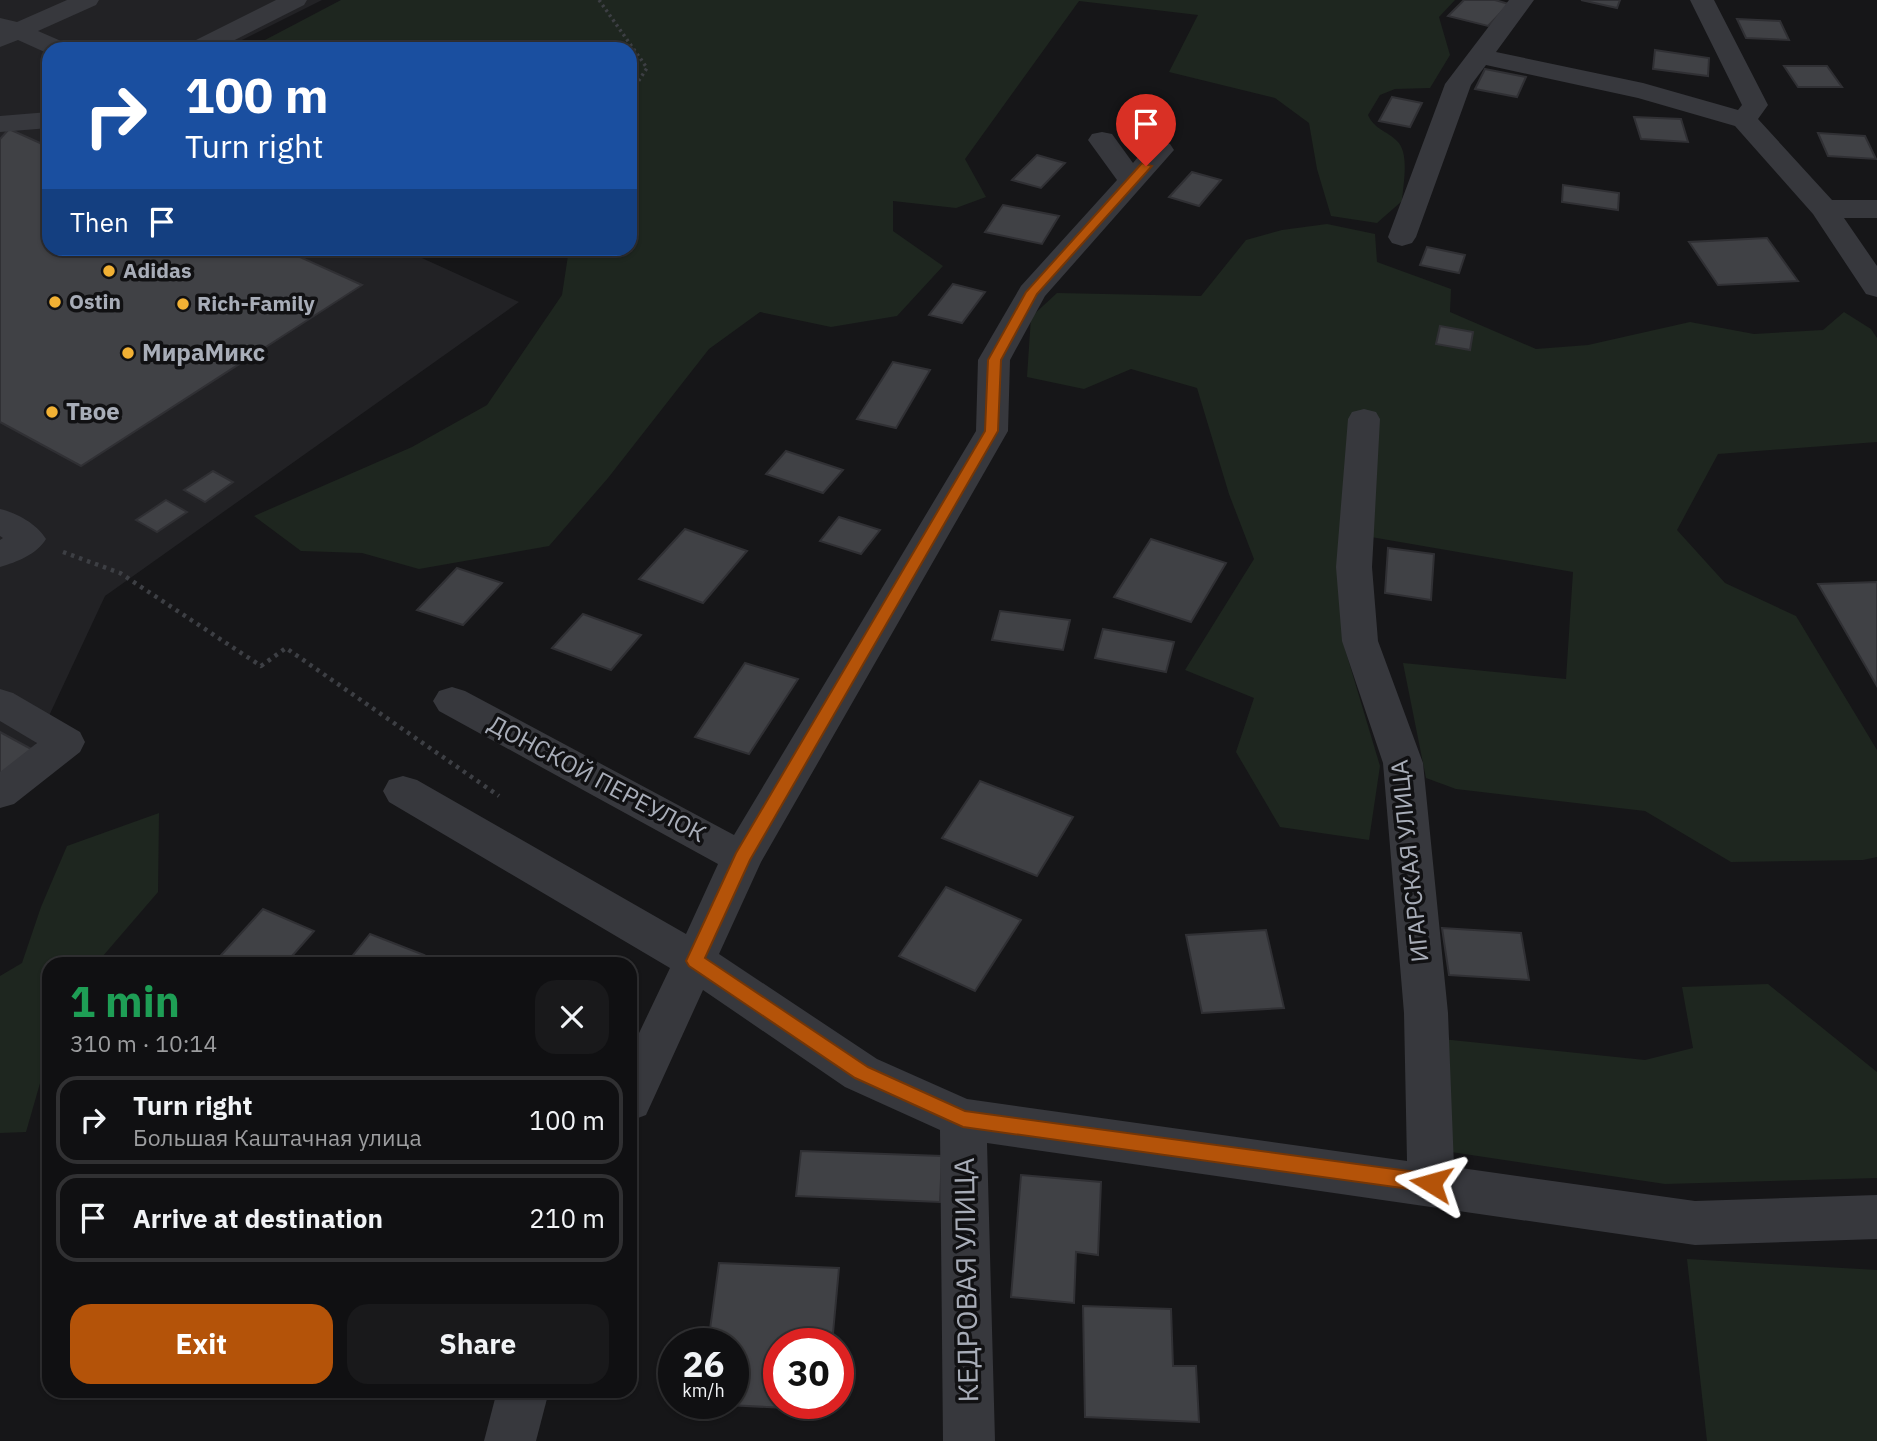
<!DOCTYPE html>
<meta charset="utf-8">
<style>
body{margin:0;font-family:"IBM Plex Sans",sans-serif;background:#19191b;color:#f1f3f6;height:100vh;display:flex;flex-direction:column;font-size:26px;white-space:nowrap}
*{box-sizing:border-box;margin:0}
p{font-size:23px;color:#9c9d9f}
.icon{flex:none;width:38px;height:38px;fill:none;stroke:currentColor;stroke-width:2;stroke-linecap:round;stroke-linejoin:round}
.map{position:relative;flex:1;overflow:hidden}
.side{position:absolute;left:42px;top:957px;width:595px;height:441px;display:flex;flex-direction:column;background:#101012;border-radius:21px;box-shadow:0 2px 5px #0004,0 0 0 2px #303032}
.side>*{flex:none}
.banner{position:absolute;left:42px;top:42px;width:595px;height:214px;border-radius:21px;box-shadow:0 2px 5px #0004,0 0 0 2px #303032;background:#1a4fa0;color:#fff;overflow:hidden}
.speed{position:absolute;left:658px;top:1328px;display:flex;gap:14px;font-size:35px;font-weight:700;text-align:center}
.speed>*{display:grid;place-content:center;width:91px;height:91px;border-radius:50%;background:#101012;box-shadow:0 2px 5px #0004,0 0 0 2px #303032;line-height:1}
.speed small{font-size:18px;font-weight:400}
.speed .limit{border:10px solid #d22;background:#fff;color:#111}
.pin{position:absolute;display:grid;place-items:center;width:60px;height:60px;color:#fff;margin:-72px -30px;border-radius:50% 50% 50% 0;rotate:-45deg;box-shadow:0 0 7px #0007}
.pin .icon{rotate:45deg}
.me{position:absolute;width:77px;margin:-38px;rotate:278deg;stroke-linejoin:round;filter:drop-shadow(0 0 5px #0008)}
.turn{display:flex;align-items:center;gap:24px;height:147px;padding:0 28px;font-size:32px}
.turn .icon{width:91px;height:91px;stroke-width:2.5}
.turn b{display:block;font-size:49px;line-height:60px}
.then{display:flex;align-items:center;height:66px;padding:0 28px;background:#0003;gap:14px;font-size:26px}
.round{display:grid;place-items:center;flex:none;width:74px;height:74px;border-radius:21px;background:#19191b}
.overview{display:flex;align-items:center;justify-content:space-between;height:119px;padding:0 28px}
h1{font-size:42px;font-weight:700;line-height:52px;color:#1e9e55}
.cta{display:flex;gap:14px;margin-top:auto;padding:14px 28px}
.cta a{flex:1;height:80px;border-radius:21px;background:#b45309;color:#fff;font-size:28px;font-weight:700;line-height:80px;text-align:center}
.cta a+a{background:#19191b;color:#f1f3f6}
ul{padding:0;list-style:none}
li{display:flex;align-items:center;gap:21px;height:88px;margin:0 14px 10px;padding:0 14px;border:4px solid #303032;border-radius:21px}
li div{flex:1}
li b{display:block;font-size:26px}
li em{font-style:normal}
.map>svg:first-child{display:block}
.built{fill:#222225}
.green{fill:#1e261f}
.building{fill:#404145;stroke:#303034;stroke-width:2}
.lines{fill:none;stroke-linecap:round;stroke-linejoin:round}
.path-far1{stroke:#3d3f44;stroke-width:3.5;stroke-dasharray:2.5 3.5;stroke-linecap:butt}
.path{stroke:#3d3f44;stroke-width:4.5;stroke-dasharray:3.5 5;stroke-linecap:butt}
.minor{fill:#37383d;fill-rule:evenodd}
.route{fill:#b45309;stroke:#753606;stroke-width:2}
.poi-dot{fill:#f2b134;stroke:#111113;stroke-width:2.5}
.labels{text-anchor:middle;stroke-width:7;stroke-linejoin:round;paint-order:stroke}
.far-poi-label{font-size:21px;font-weight:bold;fill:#a8adb8;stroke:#111113;text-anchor:start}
.poi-label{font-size:24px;font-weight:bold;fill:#a8adb8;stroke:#111113;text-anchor:start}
.street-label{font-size:24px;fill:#a8adb8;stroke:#111113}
.near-street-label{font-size:28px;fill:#a8adb8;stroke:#111113}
</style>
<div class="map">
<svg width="1877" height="1441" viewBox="0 0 1877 1441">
<rect width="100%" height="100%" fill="#161618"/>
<path class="built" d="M0 0H322L224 49H49V248L402 249 519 302 105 596 33 750 0 775Z"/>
<g class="green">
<path d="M341 0H1455L1439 17 1450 55 1430 88 1395 89 1380 95 1368 115C1375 130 1386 130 1397 141 1410 153 1403 185 1402 201L1377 223 1331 216 1317 169 1309 123 1275 98 1169 72 1198 15 1079 1 965 159 986 197 956 208 893 201V231L943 266 897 316 831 327 760 312 709 349 608 478 549 546 419 569 362 553 301 551 254 516 412 447 487 405 562 295 569 249 630 248V49H248Z"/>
<path d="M1327 224 1375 234 1377 262 1451 289 1450 312 1536 349 1588 345 1690 322 1754 334 1823 330 1844 312 1871 329 1877 338V442L1718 454 1677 530 1725 583 1796 616 1877 750V857L1863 860 1731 862 1645 811 1456 789 1426 778 1403 663 1566 679 1573 572 1371 537 1345 649 1380 766 1369 840 1280 827 1236 752 1254 698 1185 670 1254 559 1229 494 1197 388 1131 369 1084 389 1027 377 1031 317 1057 293 1201 296 1246 240 1282 230Z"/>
<path d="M159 813 158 892 96 964H49V1052L26 1132 0 1133V976L22 963 41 907 67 846Z"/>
<path d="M1768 984 1877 1072V1178L1665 1184 1451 1152 1442 1039 1645 1060 1693 1048 1682 987Z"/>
<path d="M1687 1259 1877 1270V1441H1707Z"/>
</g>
<g class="building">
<path d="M1464 0H1495L1509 4 1488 26 1448 16Z"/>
<path d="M1581 0H1620L1617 8Z"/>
<path d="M1737 19 1780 21 1789 40 1746 38Z"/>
<path d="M1655 50 1709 58 1708 76 1653 69Z"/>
<path d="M1784 66H1827L1842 87H1798Z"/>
<path d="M1485 69 1526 77 1517 97 1475 89Z"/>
<path d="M1392 97 1422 103 1410 127 1379 121Z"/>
<path d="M1634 117 1681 119 1688 142 1641 139Z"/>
<path d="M9 129 49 147V248H280L362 285 81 466 0 422V139Z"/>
<path d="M1818 133 1865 136 1876 159 1828 156Z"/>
<path d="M1037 155 1065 163 1041 188 1012 180Z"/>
<path d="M1192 172 1221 180 1199 206 1169 197Z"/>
<path d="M1563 185 1619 193 1618 210 1562 202Z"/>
<path d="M1003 205 1059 216 1042 244 985 232Z"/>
<path d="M1767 238 1798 281 1718 285 1689 242Z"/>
<path d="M1427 247 1465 255 1459 273 1420 265Z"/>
<path d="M953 284 985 292 962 323 929 315Z"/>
<path d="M1440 326 1473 332 1470 350 1436 344Z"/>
<path d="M893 362 930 370 896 428 857 419Z"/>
<path d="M786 451 843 470 823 493 766 474Z"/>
<path d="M213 471 233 482 205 502 184 490Z"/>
<path d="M166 500 187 512 157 532 136 520Z"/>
<path d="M839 517 880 530 861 554 820 541Z"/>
<path d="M685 529 747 551 703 603 639 579Z"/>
<path d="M1151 539 1226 563 1191 622 1114 597Z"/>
<path d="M1388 548 1434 554 1431 600 1385 593Z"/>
<path d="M457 568 502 583 463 625 417 610Z"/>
<path d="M1877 582V686L1818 584Z"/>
<path d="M1000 611 1070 620 1063 650 992 640Z"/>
<path d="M583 614 641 635 611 670 552 648Z"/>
<path d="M1103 629 1174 642 1166 672 1095 658Z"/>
<path d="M745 663 798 679 749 754 695 737Z"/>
<path d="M0 732 33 750 0 775Z"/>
<path d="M980 781 1073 817 1037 876 942 838Z"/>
<path d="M946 887 1021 920 975 991 899 956Z"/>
<path d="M263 909 314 931 285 964H213Z"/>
<path d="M1442 928 1521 933 1529 980 1449 975Z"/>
<path d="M1266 930 1284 1008 1202 1013 1186 935Z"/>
<path d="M370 934 424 955 417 964H346Z"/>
<path d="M801 1151 942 1156 940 1202 796 1196Z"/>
<path d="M1021 1175 1101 1182 1098 1255 1076 1252 1074 1303 1011 1297Z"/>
<path d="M719 1263 839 1268 832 1344H779V1404H827L826 1410 707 1404H733V1344H708Z"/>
<path d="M1083 1306 1171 1309 1173 1366H1196L1199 1422 1085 1417Z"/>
</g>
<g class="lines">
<path class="path-far1" d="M599 0 647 68 630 94"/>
<path class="path" d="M63 552 120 573 261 666 286 648 499 796"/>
<g class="minor">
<path d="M67 0H99L96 5 38 31 68 44 72 49H49V54L18 40 0 47V18L17 22Z"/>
<path d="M276 0H307L304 5 217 49H184L188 44Z"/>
<path d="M1509 0H1534L1496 52 1643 83 1738 110 1742 105 1690 0H1714L1768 105 1758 119 1832 200H1877V218H1844L1877 266V297L1866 294 1813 214 1735 126 1638 98 1486 65 1471 85 1416 237 1412 243 1402 246 1392 243 1388 237 1445 84Z"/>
<path d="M49 112V128L0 132V116Z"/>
<path d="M1102 132 1112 134 1133 163C1145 150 1151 140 1170 144L1174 150 1045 296 1010 360 1008 431 761 862 719 954 877 1059 967 1099 1407 1161 1404 1013 1383 763 1342 641 1336 567 1348 419 1352 412 1364 409 1376 412 1380 419 1372 567 1378 641 1423 763 1448 1013 1454 1167 1695 1201 1877 1195V1239L1695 1245 987 1143 995 1441H943L940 1130 845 1087 703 990 646 1115 630 1121V1052L670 968 389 802 383 791 389 780 403 776 417 780 686 934 718 864 439 711 433 701 439 691 452 687 465 691 734 835 976 431 978 360 1021 286 1117 180 1088 140 1092 134Z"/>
<path d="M0 509C17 513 37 524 46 539 37 554 17 562 0 567V540L3 538 0 536Z"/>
<path d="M0 689 13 693 80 732 85 742 80 752 14 804 0 808V772L37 743 0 721Z"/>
<path d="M497 1391H549L536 1441H484Z"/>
</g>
</g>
<path class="route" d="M1142 163 1152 166 1037 294 1001 360 998 431 750 860 705 958 868 1067 965 1111 1431 1174 1438 1177 1441 1183 1438 1190 1431 1192 963 1127 855 1078 689 966 686 961 736 853 985 431 988 360 1026 292Z"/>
<g class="poi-dot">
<circle cx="109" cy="271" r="7"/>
<circle cx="55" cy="302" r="7"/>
<circle cx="183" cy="304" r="7"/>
<circle cx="128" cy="353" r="7"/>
<circle cx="52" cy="412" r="7"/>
</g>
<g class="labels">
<g class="far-poi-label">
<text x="123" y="278">Adidas</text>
<text x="69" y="309">Ostin</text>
<text x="197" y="311">Rich-Family</text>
</g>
<g class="poi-label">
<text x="142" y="361">МираМикс</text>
<text x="66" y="420">Твое</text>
</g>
<g class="street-label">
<text transform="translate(597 779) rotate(28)" y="8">ДОНСКОЙ ПЕРЕУЛОК</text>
<text transform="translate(1410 861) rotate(-96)" y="8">ИГАРСКАЯ УЛИЦА</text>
</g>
<g class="near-street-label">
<text transform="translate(966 1280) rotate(-91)" y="10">КЕДРОВАЯ УЛИЦА</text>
</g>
</g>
</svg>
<div class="speed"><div>26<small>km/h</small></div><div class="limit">30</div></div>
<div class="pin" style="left:1146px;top:166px;background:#d93025"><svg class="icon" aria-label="arrive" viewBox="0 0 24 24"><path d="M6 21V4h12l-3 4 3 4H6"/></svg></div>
<svg class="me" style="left:1431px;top:1183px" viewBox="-20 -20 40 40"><path d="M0-17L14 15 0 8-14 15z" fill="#b45309" stroke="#fff" stroke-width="4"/></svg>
<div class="banner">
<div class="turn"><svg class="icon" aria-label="right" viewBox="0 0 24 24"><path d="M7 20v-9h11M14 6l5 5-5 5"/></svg><div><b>100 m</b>Turn right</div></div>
<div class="then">Then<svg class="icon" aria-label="arrive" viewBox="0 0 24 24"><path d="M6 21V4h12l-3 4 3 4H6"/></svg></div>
</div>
<section class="side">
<div class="overview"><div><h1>1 min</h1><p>310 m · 10:14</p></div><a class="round"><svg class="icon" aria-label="close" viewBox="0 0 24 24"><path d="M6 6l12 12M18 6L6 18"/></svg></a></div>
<ul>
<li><svg class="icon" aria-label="right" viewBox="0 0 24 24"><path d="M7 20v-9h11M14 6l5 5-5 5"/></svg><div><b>Turn right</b><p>Большая Каштачная улица</p></div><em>100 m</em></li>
<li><svg class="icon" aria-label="arrive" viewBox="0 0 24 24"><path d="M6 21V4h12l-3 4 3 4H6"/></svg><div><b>Arrive at destination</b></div><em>210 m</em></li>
</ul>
<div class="cta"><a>Exit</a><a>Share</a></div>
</section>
</div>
